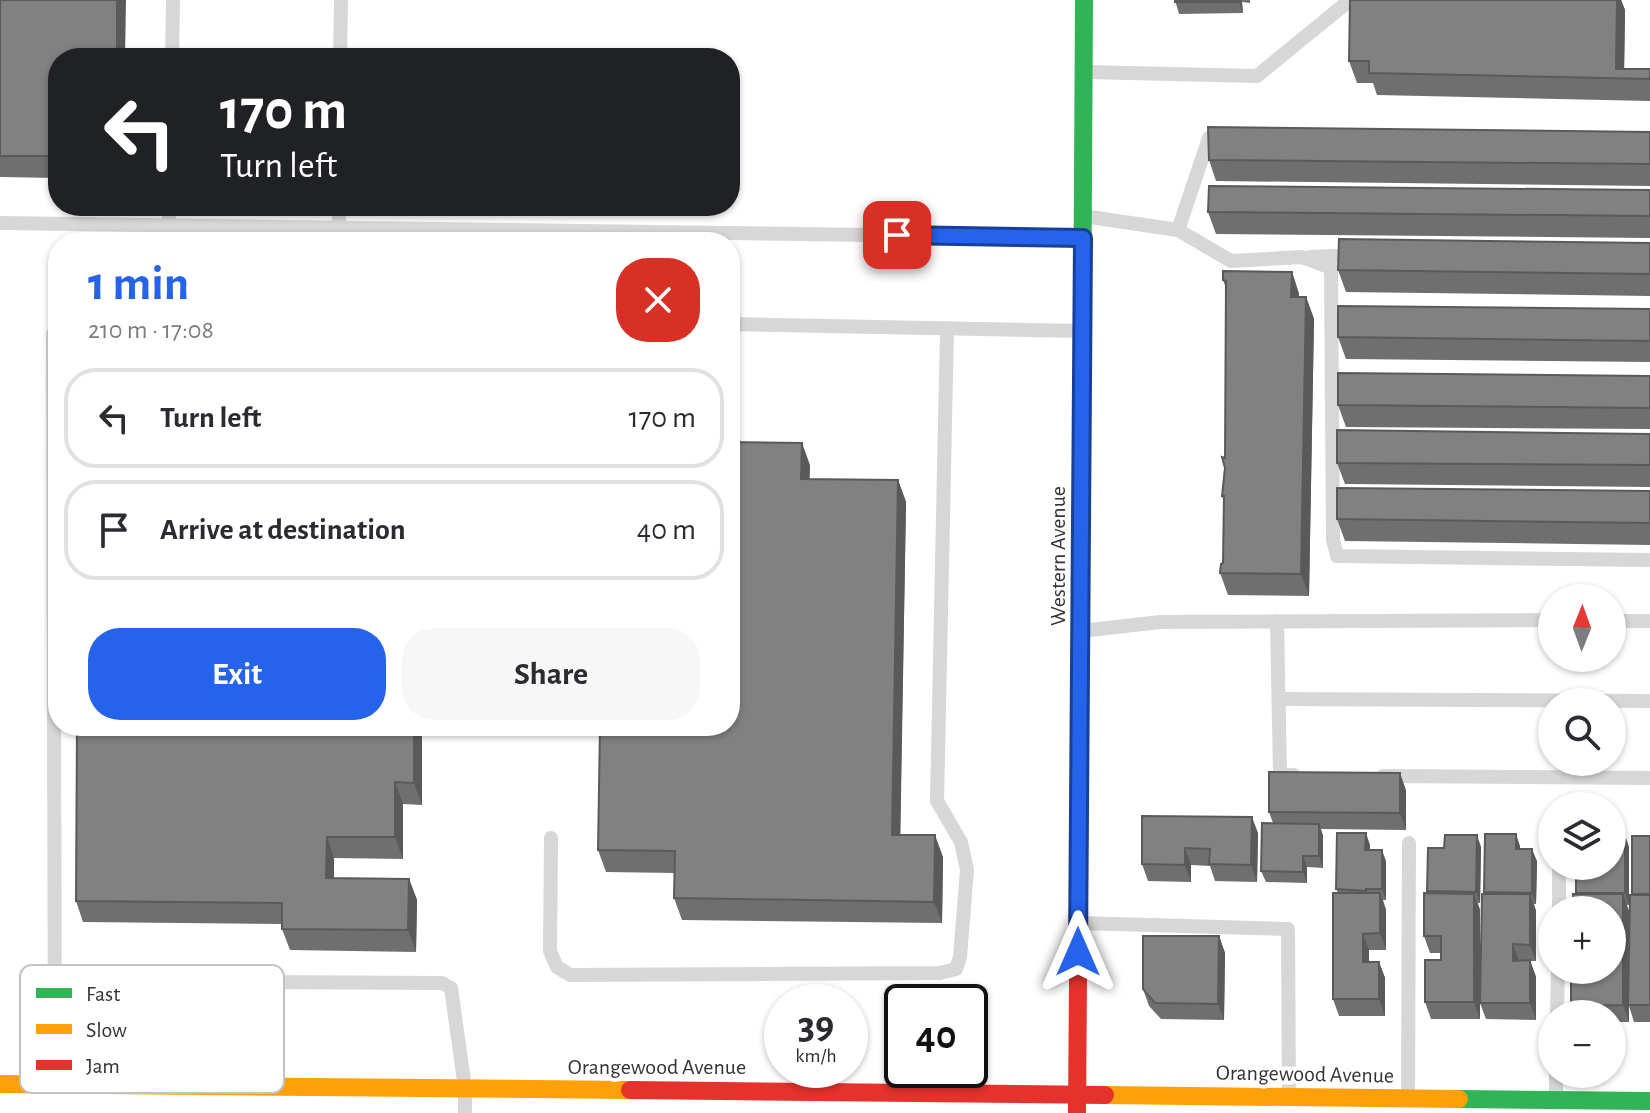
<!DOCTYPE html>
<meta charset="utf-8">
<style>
body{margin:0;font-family:"Alegreya Sans",sans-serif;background:#f7f7f7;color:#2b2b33;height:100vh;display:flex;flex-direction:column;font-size:30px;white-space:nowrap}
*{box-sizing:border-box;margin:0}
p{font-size:26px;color:#7c7c81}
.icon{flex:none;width:44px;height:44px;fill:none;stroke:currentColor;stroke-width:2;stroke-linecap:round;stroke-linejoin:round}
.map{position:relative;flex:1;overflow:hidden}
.details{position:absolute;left:48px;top:232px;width:692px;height:504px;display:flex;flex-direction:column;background:#fff;border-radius:32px;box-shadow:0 2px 6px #0004}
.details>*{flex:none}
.hud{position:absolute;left:48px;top:48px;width:692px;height:168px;border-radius:32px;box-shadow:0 2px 6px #0004;background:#202124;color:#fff;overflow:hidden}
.needle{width:52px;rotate:1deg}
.fabs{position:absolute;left:1538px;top:584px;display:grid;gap:16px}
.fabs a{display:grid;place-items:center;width:88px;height:88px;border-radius:50%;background:#fff;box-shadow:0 2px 6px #0004;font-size:40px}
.speed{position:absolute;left:764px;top:984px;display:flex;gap:16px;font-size:40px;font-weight:700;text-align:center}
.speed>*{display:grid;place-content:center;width:104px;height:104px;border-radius:50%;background:#fff;box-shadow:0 2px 6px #0004;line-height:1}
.speed small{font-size:20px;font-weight:400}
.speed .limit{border:4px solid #111;border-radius:12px;background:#fff;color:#111}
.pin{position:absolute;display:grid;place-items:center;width:68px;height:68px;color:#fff;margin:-34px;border-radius:16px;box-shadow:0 4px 12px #0006}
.me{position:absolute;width:88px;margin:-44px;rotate:0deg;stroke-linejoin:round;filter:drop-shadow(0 0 6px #0008)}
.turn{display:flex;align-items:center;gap:28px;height:168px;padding:0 40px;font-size:36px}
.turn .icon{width:104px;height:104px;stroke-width:2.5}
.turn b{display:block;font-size:56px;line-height:68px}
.round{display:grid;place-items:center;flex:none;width:84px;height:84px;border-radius:32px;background:#f7f7f7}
.head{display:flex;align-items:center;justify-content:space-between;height:136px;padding:0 40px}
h1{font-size:48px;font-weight:600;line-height:60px;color:#2563eb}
.cta{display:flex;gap:16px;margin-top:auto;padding:16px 40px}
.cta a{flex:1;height:92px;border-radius:32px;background:#2563eb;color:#fff;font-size:32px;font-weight:600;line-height:92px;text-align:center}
.cta a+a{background:#f7f7f7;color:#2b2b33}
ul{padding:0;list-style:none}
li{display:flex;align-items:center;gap:24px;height:100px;margin:0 16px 12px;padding:0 24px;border:4px solid #e1e1e2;border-radius:32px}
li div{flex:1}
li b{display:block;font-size:30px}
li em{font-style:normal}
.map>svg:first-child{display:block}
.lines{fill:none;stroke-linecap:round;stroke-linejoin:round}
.lane{stroke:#d7d7d7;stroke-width:14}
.fast{stroke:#30b455;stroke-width:18}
.slow{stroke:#ff9f0a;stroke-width:18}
.jam{stroke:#e5322d;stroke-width:18}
.wall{fill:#6f6f6f}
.shaded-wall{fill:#5a5a5a}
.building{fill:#818181;stroke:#5a5a5a;stroke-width:2}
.route-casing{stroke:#184099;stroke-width:20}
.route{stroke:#2563eb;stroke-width:14}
.labels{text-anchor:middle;stroke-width:8;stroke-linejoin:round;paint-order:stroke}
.street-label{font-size:22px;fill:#333;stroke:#fff}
.key{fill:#fff;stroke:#c2c2c2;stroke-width:2}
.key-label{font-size:22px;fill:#333}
</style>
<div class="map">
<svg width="1650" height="1113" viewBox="0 0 1650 1113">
<rect width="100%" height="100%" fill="#fff"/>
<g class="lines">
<g class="lane">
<path d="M172 58 173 0"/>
<path d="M340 58 341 0"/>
<path d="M1085 72 1257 76 1350 0"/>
<path d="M1083 216 1178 230 1231 261 1302 257 1331 268 1333 540 1337 556 1650 560"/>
<path d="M0 223 1083 238"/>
<path d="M169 226V206"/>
<path d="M339 228V206"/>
<path d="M1178 230 1209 138H1224"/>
<path d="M1310 257 1358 255"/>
<path d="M730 324 1082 331"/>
<path d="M1277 621 1280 775H1294"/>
<path d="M1612 621H1650"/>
<path d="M1081 631 1160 622 1552 620"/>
<path d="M1279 699 1650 701"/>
<path d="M1383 776 1650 778"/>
<path d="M551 838 550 951 557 967 570 975 940 973 956 969 960 957 967 870 961 842 937 801 947 329"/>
<path d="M1559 910V866"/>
<path d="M1079 923 1288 929 1289 1095"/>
<path d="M55 981 442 983 451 988 465 1088V1113"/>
<path d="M1557 1014 1558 970"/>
<path d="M55 1082 53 334 58 324"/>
<path d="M1408 1098 1409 843"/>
<path d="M1556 1099V1074"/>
</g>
<g class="fast">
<path d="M1080 714 1084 0"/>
<path d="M1459 1099 1650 1101"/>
</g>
<g class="slow">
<path d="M0 1084 630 1090"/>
<path d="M1105 1095 1459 1099"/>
</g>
<g class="jam">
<path d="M630 1090 1105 1095"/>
<path d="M1077 1113 1080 714"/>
</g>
</g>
<g class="wall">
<path d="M0 0 58 58V178L0 177Z"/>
<path d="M1175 0H1250V3L1242 2 1243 13 1179 14Z"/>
<path d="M1350 0H1621L1625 10 1624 69H1650V101L1377 95 1373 83H1357L1349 61Z"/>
<path d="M1650 132V186L1216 181 1209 160Z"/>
<path d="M1650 190V238L1216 234 1208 212Z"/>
<path d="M1650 243V296L1346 292 1338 270Z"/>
<path d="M1292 272 1299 294V297H1306L1314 319 1309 596 1228 595 1220 573 1223 563 1224 502 1222 496 1225 458 1226 288 1223 280Z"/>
<path d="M1650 309V362L1346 359 1338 337Z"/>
<path d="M1650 376V429L1346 427 1338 405Z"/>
<path d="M1650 434V487L1345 484 1337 463Z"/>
<path d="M810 465 809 479 898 480 906 502 900 835 943 857 942 923 682 920 674 898 675 873 606 872 598 850Z"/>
<path d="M1650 491V545L1345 541 1337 519Z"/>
<path d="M77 726H422V805L403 804V859L334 858V878L409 879 417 900 416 952 290 950 282 929V924L83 922 76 901Z"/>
<path d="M1406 790V830L1321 829 1323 836V868L1307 867V883L1266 882 1261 871 1273 823 1269 812Z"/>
<path d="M1142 816 1258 833 1257 882 1215 881 1210 866 1191 865V882L1148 881 1142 864Z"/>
<path d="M1650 836V1022H1634L1629 1006V1022H1612V1014H1574L1571 1006 1612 970 1576 894 1629 847V905H1626L1629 911V969L1632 894Z"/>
<path d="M1370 845V850L1386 861V900H1383L1386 910V950H1369V962H1379L1385 978V1016H1339L1333 999 1338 893 1336 889Z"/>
<path d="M1520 846V849L1537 861 1536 904H1534L1536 911V961H1530L1536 977V1020L1486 1019 1480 1003 1484 892Z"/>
<path d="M1481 847 1480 903H1478L1480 910V1019H1431L1425 1002 1441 960V953H1430L1424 936 1427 891Z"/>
<path d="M1219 936 1225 953 1224 1020 1161 1019 1149 1006 1143 989Z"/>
</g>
<g class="shaded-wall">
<path d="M117 0H126L125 58H117Z"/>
<path d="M1238 0H1241L1242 2 1243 13Z"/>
<path d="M1617 0H1621L1625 10 1624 79 1616 69Z"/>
<path d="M1292 272 1299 294V318L1291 297Z"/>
<path d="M1306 297 1314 319 1309 596 1301 574Z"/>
<path d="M802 443 810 465 809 500 801 479Z"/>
<path d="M898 480 906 502 900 856 892 835Z"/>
<path d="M414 726H422V805L414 783Z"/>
<path d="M1400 773 1406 790V830L1400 813Z"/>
<path d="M395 782 403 804V859L395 837Z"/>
<path d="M1252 817 1258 833 1257 882 1251 865Z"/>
<path d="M1319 824 1323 836V868L1319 856Z"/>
<path d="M1366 833 1370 845V861L1365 850Z"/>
<path d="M1516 834 1520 846V860L1516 849Z"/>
<path d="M935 835 943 857 942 923 934 902Z"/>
<path d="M1477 835 1481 847 1480 903 1476 892Z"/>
<path d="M1625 835 1629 847V905L1625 893Z"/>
<path d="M327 837 334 858V900L326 878Z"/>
<path d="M1185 848 1191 865V882L1185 865Z"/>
<path d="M1532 849 1537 861 1536 904 1532 893Z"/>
<path d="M1382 850 1386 861V900L1382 889Z"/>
<path d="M1303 856 1307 867V883L1303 872Z"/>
<path d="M409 879 417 900 416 952 408 930Z"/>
<path d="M1380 893 1386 910V950L1380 933Z"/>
<path d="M1474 894 1480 910V1019L1474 1002Z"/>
<path d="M1530 894 1536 911V961L1530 945Z"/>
<path d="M1623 894 1629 911V1022L1623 1005Z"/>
<path d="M1363 934 1369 950V979L1363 962Z"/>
<path d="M1219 936 1225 953 1224 1020 1218 1004Z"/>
<path d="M1513 944 1519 961H1513Z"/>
<path d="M1530 960 1536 977V1020L1530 1003Z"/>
<path d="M1379 962 1385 978V1016L1379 999Z"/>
</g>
<g class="building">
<path d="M0 0H117V58H58V156H0Z"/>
<rect x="1175" y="0" width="63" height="2"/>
<path d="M1350 0H1617L1616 69H1650V79L1369 73V61H1349Z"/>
<path d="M1208 127 1650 132V164L1209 160Z"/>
<path d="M1209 186 1650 190V216L1208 212Z"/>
<path d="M1339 239 1650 243V274L1338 270Z"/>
<path d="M1223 271 1292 272 1291 297H1306L1301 574 1220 573 1221 564 1223 563 1224 496H1222L1225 468 1222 457 1225 458 1226 281 1223 280Z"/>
<path d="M1338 306 1650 309V341L1338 337Z"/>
<path d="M1338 373 1650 376V408L1338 405Z"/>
<path d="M1337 430 1650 434V465L1337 463Z"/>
<path d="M730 442 802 443 801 479 898 480 892 835H935L934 902 674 898 675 851 598 850 600 726H730Z"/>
<path d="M1337 488 1650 491V523L1337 519Z"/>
<path d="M77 726H414V783L395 782V837H327L326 878 409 879 408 930 282 929V903L76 901Z"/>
<path d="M1269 772 1400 773V813L1269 812Z"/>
<path d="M1142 816 1252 817 1251 865 1209 864 1210 849 1185 848V865L1142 864Z"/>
<path d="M1262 823 1319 824V856H1303V872L1261 871Z"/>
<path d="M1337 833H1366L1365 850H1382V889H1366V891L1336 889Z"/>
<path d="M1485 834H1516V849H1532V893L1484 892Z"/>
<path d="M1445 835H1477L1476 892 1427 891 1428 848H1444Z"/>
<path d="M1612 835H1625V893H1576V866H1612Z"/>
<rect x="1632" y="836" width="18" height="58"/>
<path d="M1333 893H1380V933L1363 934V962H1379V999H1333Z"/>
<path d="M1424 893 1474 894V1002H1425V960H1441V936H1424Z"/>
<path d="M1482 894H1530V945L1513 944V961L1530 960V1003H1480Z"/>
<path d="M1573 894H1623V1005L1571 1006V970H1612V910H1573Z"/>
<path d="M1630 895H1650V1005H1628Z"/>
<path d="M1143 936H1219L1218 1004 1155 1003 1143 989Z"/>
</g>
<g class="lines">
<g class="route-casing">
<path id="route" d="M897 235 1083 238 1078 952"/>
</g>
<use href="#route" class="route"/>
</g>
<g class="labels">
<g class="street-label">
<text transform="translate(1057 556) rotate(-90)" y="8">Western Avenue</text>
<text x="657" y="1074">Orangewood Avenue</text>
<text transform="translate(1305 1073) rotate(1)" y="8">Orangewood Avenue</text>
</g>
</g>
<rect x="20" y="965" width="264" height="128" rx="12" class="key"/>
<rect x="36" y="988" width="36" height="10" fill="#30b455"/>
<rect x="36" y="1024" width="36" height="10" fill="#ff9f0a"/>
<rect x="36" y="1060" width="36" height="10" fill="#e5322d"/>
<g class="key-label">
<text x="86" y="1001">Fast</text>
<text x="86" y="1037">Slow</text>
<text x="86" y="1073">Jam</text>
</g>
</svg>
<div class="fabs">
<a><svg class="needle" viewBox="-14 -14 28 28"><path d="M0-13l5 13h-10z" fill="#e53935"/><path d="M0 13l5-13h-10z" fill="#7c7c81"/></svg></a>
<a><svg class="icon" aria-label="search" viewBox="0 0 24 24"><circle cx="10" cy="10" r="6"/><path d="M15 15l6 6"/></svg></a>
<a><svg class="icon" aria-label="layers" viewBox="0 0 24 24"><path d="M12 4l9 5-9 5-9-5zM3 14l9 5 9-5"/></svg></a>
<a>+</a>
<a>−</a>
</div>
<div class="speed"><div>39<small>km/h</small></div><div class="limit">40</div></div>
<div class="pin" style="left:897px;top:235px;background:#d93025"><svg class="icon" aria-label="arrive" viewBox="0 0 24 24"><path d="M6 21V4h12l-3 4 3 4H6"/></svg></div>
<svg class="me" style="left:1078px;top:952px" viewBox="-20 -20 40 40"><path d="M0-17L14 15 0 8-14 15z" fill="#2563eb" stroke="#fff" stroke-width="4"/></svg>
<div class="hud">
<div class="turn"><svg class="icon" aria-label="left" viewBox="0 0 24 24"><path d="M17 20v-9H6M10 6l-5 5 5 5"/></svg><div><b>170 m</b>Turn left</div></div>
</div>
<section class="details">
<div class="head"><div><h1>1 min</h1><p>210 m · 17:08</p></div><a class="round" style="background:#d93025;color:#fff"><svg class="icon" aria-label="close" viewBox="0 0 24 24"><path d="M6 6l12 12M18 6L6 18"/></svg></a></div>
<ul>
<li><svg class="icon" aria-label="left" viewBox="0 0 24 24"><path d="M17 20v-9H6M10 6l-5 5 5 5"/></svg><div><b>Turn left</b></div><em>170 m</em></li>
<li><svg class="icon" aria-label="arrive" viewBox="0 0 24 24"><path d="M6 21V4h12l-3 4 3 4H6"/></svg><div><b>Arrive at destination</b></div><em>40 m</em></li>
</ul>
<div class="cta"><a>Exit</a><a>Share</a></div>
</section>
</div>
